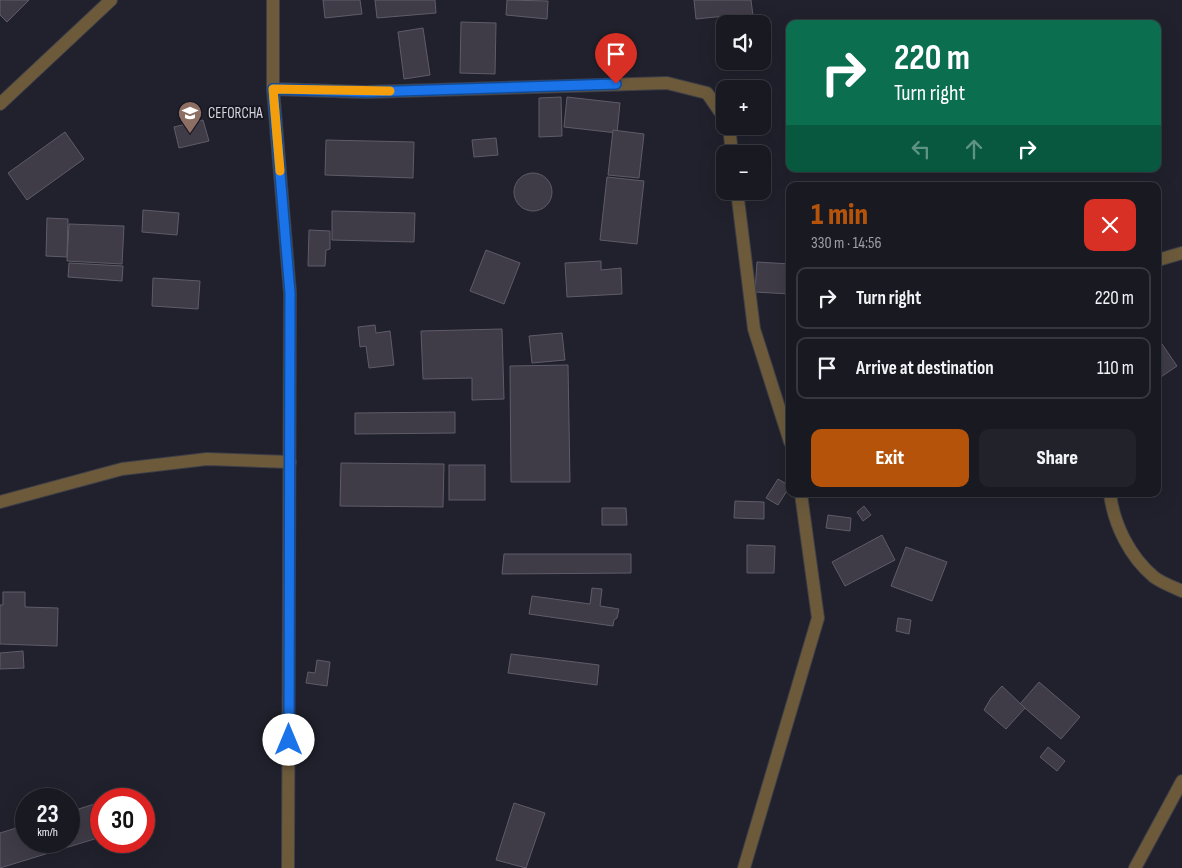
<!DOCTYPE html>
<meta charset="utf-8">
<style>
body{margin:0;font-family:"Sofia Sans Condensed",sans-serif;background:#21222a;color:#f1f3f6;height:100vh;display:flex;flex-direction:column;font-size:19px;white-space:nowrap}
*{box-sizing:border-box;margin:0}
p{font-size:16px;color:#9fa0a5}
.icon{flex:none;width:28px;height:28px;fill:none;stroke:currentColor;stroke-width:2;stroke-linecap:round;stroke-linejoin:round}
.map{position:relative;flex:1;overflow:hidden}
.side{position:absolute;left:786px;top:182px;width:375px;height:315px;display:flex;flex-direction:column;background:#181921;border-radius:10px;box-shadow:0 5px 20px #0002,0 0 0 1px #36383f}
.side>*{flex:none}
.banner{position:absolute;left:786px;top:20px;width:375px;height:152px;border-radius:10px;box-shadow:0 5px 20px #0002,0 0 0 1px #36383f;background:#0b6e4f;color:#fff;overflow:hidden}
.tools{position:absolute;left:716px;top:15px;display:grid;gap:10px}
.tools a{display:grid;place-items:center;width:55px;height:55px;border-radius:10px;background:#181921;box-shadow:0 5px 20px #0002,0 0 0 1px #36383f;font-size:25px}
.speed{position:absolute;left:15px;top:788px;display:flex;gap:10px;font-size:25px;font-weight:700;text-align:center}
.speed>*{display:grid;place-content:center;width:65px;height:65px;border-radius:50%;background:#181921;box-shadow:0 5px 20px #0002,0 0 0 1px #36383f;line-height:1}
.speed small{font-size:12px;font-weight:400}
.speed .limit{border:8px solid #d22;background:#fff;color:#111}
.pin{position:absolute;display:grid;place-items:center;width:42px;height:42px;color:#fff;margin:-51px -21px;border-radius:50% 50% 50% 0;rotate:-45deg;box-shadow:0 0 5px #0007}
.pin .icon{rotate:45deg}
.me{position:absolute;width:55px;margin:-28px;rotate:0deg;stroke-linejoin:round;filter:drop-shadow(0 0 4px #0008)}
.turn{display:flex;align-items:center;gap:18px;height:105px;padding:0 25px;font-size:22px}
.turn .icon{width:65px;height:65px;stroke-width:2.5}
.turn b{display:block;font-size:35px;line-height:42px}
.lanes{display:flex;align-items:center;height:48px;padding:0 25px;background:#0003;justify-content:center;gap:25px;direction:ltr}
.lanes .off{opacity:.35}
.round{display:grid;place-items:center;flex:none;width:52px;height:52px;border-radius:10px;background:#21222a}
.overview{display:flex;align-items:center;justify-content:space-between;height:85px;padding:0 25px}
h1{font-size:30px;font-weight:800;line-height:38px;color:#b45309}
.action{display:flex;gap:10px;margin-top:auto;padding:10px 25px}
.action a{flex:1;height:58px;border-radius:10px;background:#b45309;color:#fff;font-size:20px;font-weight:800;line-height:58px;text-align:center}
.action a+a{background:#21222a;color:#f1f3f6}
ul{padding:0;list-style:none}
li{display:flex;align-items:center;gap:15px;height:62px;margin:0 10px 8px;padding:0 15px;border:2px solid #36383f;border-radius:10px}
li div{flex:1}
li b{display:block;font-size:19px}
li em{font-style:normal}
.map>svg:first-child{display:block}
.building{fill:#3f3c48;stroke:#5f5c68}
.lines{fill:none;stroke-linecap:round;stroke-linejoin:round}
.minor-casing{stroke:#3d3e48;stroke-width:14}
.minor{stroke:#6c5a3b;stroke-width:12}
.route-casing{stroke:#114b97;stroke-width:12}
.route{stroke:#1a73e8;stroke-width:9}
.slow{stroke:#f59e0b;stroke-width:9}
.labels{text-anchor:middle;stroke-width:4;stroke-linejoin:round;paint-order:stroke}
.poi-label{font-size:15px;fill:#d5d6dd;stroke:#171722;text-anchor:start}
</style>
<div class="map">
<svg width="1182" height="868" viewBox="0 0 1182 868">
<rect width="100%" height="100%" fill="#20212c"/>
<g class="building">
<path d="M0 0H29L7 22 0 15Z"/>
<path d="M323 0H360L362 14 325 18Z"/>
<path d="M375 0H435L436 13 377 18Z"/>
<path d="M507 0 548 1 547 19 506 15Z"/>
<path d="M694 0H751L754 24H736L735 15 696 19Z"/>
<path d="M461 22 496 23 495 74 460 73Z"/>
<path d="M423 28 430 75 404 79 398 32Z"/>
<path d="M561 97 562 136 539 137V98Z"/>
<path d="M567 97 620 103 617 133 564 127Z"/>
<path d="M203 120 209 141 179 148 174 127Z"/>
<path d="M613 130 644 134 639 178 608 175Z"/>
<path d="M65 132 84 159 27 200 8 173Z"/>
<path d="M496 138 498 155 474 157 472 140Z"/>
<path d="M326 140 414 142 413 178 325 175Z"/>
<circle cx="533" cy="192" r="19"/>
<path d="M607 177 644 181 637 244 600 240Z"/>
<path d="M143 210 179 213 177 235 142 232Z"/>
<path d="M332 211 415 213 414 242 332 240Z"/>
<path d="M47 218 68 219 67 257 46 256Z"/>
<path d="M69 224 124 226 122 264 67 261Z"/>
<path d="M309 230 330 231V249L326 250 325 266H308Z"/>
<path d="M486 250 520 263 504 304 470 291Z"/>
<path d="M601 261V270L621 268 622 294 567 297 565 263Z"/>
<path d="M757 262 790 264V294L755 292Z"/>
<path d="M69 263 123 266 122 281 68 277Z"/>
<path d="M153 278 200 281 198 309 152 306Z"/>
<path d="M375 325 376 333 390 331 394 365 369 368 366 346 360 347 358 327Z"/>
<path d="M502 329 504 399 472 400V378L423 379 421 331Z"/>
<path d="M562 333 565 360 532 363 529 336Z"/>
<path d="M1162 344 1177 366 1158 379V347Z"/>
<path d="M568 365 570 482H511L510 366Z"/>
<path d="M455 412V433L355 434V413Z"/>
<path d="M341 463 444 464 443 507 340 506Z"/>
<rect x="449" y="465" width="36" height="35"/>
<path d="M778 479 790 486 778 505 766 498Z"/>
<path d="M735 501 764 502V519L734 518Z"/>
<path d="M864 506 871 515 863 521 857 512Z"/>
<path d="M602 508H626L627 525H602Z"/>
<path d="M828 515 851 518 850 531 826 528Z"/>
<path d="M882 535 895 560 845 586 832 562Z"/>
<path d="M747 545 775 546 774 573H747Z"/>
<path d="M906 547 947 562 932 601 891 586Z"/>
<path d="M504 554H631V573L502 574Z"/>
<path d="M592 588 602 589 600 606 619 609 617 618 614 620 613 626 529 614 532 596 590 604Z"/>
<path d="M3 592H25V607L58 608 57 646 0 644V605H3Z"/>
<path d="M898 618 911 620 909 634 896 631Z"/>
<path d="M23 651 24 668 0 669V653Z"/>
<path d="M511 654 599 665 597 685 508 673Z"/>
<path d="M317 660 330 662 327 686 306 683 308 672 315 673Z"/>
<path d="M1039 682 1080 717 1061 739 1020 704Z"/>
<path d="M1002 686 1025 708 1006 729 984 710 991 698Z"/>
<path d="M1048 747 1065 761 1057 771 1040 757Z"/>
<path d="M101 802V837L0 868V833L26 825V841H69V812Z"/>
<path d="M514 803 545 813 526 868 496 860Z"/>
</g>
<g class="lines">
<g class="minor-casing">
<g id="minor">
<path d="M273 0V89L290 293 288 868"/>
<path d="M273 89 365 92 667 83 707 93 725 119"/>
<path d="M0 104 111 0"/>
<path d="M729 126 732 154"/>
<path d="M737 191 754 329 790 442"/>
<path d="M1158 260 1182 253"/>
<path d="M1110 494C1114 525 1130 557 1154 577 1162 583 1173 587 1182 591"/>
<path d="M0 502 122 469 207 459 290 462"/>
<path d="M744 868 818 618 801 494"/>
<path d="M1135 868 1182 781"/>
</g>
</g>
<use href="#minor" class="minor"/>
</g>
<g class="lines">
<g class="route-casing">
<path id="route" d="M289 740 290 293 273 89 366 92 616 84"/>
</g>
<use href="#route" class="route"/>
<path class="slow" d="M280 171 273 89 390 91"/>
</g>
<defs>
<g id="university-pin" transform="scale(1.25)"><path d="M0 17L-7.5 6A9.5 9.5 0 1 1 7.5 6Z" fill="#8d6e63" stroke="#171722"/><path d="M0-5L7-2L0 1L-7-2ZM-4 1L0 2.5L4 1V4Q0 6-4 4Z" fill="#fff"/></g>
</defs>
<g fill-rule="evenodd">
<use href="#university-pin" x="190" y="113"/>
</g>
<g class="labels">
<g class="poi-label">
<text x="208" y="118">CEFORCHA</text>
</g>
</g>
</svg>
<div class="tools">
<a><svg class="icon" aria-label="sound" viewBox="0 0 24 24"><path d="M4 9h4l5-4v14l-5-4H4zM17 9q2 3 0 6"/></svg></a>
<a>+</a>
<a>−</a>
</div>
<div class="speed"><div>23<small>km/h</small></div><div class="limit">30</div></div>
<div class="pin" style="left:616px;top:84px;background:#d93025"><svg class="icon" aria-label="arrive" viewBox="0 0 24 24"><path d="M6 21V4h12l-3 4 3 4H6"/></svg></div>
<svg class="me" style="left:289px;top:740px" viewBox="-20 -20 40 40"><circle r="19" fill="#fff"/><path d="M0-13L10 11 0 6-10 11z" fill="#1a73e8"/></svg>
<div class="banner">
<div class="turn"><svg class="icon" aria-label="right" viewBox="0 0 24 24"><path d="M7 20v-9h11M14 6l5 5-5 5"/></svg><div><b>220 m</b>Turn right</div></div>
<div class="lanes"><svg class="icon off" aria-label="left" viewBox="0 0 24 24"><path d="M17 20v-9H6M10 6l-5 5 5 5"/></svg><svg class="icon off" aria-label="ahead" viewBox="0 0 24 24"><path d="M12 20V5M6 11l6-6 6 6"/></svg><svg class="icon" aria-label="right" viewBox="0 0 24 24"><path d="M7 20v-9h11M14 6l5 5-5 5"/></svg></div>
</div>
<section class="side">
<div class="overview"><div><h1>1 min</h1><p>330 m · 14:56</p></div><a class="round" style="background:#d93025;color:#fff"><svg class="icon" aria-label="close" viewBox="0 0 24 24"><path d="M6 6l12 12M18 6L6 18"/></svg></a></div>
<ul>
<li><svg class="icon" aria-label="right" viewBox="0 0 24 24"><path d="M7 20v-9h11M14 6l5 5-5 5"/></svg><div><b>Turn right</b></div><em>220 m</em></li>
<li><svg class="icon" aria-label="arrive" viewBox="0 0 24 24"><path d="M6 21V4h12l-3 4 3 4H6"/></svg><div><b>Arrive at destination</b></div><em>110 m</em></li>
</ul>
<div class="action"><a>Exit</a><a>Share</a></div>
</section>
</div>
